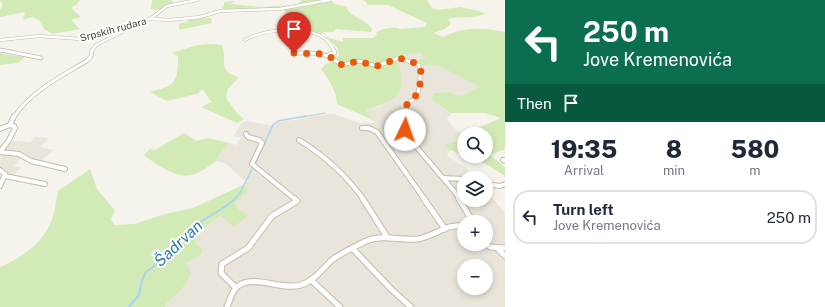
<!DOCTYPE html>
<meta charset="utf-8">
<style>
body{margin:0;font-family:"Public Sans",sans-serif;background:#f6f6f7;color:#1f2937;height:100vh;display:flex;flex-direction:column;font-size:15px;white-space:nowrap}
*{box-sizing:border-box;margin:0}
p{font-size:13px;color:#747a83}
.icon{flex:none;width:22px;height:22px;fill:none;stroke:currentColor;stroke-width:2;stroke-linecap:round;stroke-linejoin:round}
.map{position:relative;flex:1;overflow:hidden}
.side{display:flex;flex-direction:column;background:#fff;width:320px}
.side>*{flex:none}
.guide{background:#0b6e4f;color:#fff;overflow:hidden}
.tools{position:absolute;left:457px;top:127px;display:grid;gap:8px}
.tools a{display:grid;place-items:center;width:36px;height:36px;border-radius:50%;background:#fff;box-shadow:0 2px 6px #0003;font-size:20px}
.pin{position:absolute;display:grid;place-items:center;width:34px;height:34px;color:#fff;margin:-41px -17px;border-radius:50% 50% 50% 0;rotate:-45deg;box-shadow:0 0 4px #0007}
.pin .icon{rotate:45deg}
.me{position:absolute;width:44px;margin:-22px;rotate:3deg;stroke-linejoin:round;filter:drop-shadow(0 0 3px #0008)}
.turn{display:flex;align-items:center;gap:14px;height:84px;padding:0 12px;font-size:18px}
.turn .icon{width:52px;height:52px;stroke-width:2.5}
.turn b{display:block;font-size:28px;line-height:34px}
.then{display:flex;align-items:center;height:38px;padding:0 12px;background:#0003;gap:8px;font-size:15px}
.eta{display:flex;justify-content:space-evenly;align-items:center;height:68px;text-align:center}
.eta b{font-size:24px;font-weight:800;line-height:28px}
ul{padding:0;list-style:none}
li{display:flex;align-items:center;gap:12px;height:54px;margin:0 8px 6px;padding:0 4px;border:2px solid #e0e1e3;border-radius:16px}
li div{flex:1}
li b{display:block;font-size:15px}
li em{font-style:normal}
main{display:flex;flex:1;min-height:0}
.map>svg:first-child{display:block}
.residential{fill:#eae5da;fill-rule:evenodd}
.green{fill:#d2eab5}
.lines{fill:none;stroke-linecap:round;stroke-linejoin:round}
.stream-far2{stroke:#a9d4f2;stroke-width:1}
.stream-far1{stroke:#a9d4f2;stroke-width:1.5}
.stream{stroke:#a9d4f2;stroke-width:2}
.street-far3-casing{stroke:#c2bbae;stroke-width:3.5}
.street-far2-casing{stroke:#c2bbae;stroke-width:4.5}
.street-far1-casing{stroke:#c2bbae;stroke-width:6}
.street-casing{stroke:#c2bbae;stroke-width:7}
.street-far3{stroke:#fff;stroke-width:2.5}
.street-far2{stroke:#fff;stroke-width:3}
.street-far1{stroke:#fff;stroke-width:4}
.street{stroke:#fff;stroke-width:5}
.route{stroke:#ea580c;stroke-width:7;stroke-dasharray:0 12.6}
.labels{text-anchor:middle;stroke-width:4;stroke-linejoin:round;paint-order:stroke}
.far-street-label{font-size:10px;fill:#4b4439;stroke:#fff}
.near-water-label{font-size:16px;font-style:italic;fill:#2e7ab2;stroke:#fff}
</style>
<main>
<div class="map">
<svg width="505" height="307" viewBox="0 0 505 307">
<rect width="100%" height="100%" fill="#f6f3ec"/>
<g class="residential">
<path d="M411 53H420L427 58 415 61 421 65 439 66 481 87 461 96 448 92 434 93 432 98 433 101 451 113 447 119 456 130 464 134V139L446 145 450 150 447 156 465 167 475 178H464V200H486V191L505 213V307H165L166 304 185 285 190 277 186 263 200 256 203 250 195 243 202 230 220 215H247L238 209 235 203 250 190 243 185 245 181 225 163 216 161 217 158 229 143 236 145 241 138 234 136 241 123 247 121 274 126 278 122 301 119 310 116 333 114 360 123H373L375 121 365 110 381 106 393 58 399 55ZM464 222H486V244H464ZM464 266H486V288H464Z"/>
<path d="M35 137 49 138 40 147 54 150 39 162 30 159 25 154 3 151 10 141 30 142Z"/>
<path d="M1 153 22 157 14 166 21 167 14 175 8 174 0 168Z"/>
</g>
<g class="green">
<path d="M0 0H80L76 5 72 7 73 10 81 17 71 20 80 29 53 34 44 29 39 20 32 17 23 20 25 12 0 17V10L3 5Z"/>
<path d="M152 0H171L174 2 158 10 151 9Z"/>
<path d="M302 0H330L335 4 348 7 347 9C353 19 366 18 372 29L371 32 336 29 333 32H324L323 34 295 32 287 27 288 23 282 21 286 14 284 10H221L224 6V2L234 1 231 4 261 7 297 5Z"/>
<path d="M363 0H427L432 8 438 10 460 7 479 11 486 14 472 17 451 18 448 20 451 23C448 29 439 31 433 33L444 37C463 26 485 28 505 32V149L490 155 505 167V176L488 165 466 156H486V134L464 135V134L501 118 485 113H451L433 101 432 98 434 93 448 92 461 96 480 87 439 66 421 65 415 61 426 58 420 53 399 55 393 59 399 63C400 70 403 80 401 86 398 102 378 106 365 110L375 121 337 104C337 92 328 77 321 69L326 64 336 61 339 55 338 48 326 37 343 42V38H373L377 35 376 32C383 29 393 26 400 29L425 27 427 23 388 5H367V3Z"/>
<path d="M207 18H211L212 23 179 30V24L187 22 188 20Z"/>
<path d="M211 44 222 45C228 59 216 72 239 77L228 89 226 98 237 113 244 119 237 123 201 107 212 102 203 90 199 91 200 93 167 101 150 92C176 85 178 83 178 56L171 53 198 45Z"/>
<path d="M0 52 2 54 25 57 18 63 0 65Z"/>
<path d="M184 133 197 141 208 138 229 143 217 158 216 161C209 166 200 173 192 175 177 179 155 164 144 155L150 149 155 150Z"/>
<path d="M464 139V155L450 150 445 145Z"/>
<path d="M90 169 97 189 115 211 111 219 114 225 135 224 165 214 193 208 243 185 250 190 235 203 238 209 248 215 234 227 220 215 202 230 195 243 203 250 200 256 186 263C187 266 190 269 190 272 192 282 173 297 166 304L165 307H0V267C21 258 42 244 51 222 55 213 56 201 58 191Z"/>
</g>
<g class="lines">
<path class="stream-far2" d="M302 117 325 113"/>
<g class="stream-far1">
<path d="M255 164 273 125 278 121 306 116"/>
<path d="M234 200 240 193 252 169"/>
</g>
<path class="stream" d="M129 307 139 295 142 280 146 272 166 258 192 227 223 208 235 199"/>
<g class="street-far3-casing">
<g id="street-far3">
<path d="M150 19 170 20 200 17 220 11 279 9 330 0"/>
<path d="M0 40 39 36 81 39 150 19 167 6 197 0"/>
<path d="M245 40C268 27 323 22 334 51"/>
<path d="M0 50 2 51"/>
<path d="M92 51 96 45 122 32 129 25"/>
</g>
</g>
<g class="street-far2-casing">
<g id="street-far2">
<path d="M1 50 41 58"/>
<path d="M294 53C317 53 323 51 342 65L359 61 377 66 399 58 419 65C421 74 421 90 415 98 413 100 409 102 407 104L405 117"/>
<path d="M329 54 335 53 334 50"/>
<path d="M14 117C31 91 62 76 88 60L91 56 92 50"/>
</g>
</g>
<g class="street-far1-casing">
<g id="street-far1">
<path d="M405 116V129L408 137 454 191 460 200"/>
<path d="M10 125 14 116"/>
<path d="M362 128H369L377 132 425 200"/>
<path d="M0 129 10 125 14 126 15 128 9 140 0 152"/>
<path d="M246 134 248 137 259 140 262 143 252 164 296 200"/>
<path d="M299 140C325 156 346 175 364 200"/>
<path d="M0 152 19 154 31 161 65 169"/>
<path d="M503 160 505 161"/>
<path d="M0 170 5 174 0 186"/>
<path d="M5 176 45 184"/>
<path d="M443 178 464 179"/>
<path d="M486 184 500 186 505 184"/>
</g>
</g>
<g class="street-casing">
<g id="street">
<path d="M363 199 387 237"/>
<path d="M424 199 445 229"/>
<path d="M459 199 473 222"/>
<path d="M486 244 490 247 505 248"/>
<path d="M352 248 392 290 411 307"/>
<path d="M497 248 505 256"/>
<path d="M311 280 340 307"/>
<path d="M236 288 221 273 222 264 248 248 272 216 297 201 295 199"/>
<path d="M227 307C230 300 232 290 238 286 255 274 282 291 301 285 314 281 322 269 332 260 341 253 356 246 366 241 384 234 400 241 418 239 429 237 438 231 449 227 454 226 459 226 464 225"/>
</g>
</g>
<use href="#street-far3" class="street-far3"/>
<use href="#street-far2" class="street-far2"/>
<use href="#street-far1" class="street-far1"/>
<use href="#street" class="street"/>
</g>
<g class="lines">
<path class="route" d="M294 53 324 54 332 58 342 65 359 61 371 65 377 66 399 58 418 64C424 71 420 91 414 98 413 100 409 102 407 104L404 126 405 130"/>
</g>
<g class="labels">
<g class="far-street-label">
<text transform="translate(113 29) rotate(-15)" y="4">Srpskih rudara</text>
</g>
<g class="near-water-label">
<text transform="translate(178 243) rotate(-43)" y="6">Šadrvan</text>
</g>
</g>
</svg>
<div class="tools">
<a><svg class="icon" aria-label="search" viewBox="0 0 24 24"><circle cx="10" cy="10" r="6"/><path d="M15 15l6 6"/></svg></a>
<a><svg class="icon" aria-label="layers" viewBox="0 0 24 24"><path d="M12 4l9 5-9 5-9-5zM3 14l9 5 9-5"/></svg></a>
<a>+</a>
<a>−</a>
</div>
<div class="pin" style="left:294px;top:53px;background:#d93025"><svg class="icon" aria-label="arrive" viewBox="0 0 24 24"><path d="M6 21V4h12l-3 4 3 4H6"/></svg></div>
<svg class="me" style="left:405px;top:130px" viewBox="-20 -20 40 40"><circle r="19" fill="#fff"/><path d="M0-13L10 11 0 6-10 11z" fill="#ea580c"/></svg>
</div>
<section class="side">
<div class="guide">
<div class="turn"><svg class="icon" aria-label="left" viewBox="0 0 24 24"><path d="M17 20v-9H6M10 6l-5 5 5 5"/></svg><div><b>250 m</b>Jove Kremenovića</div></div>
<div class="then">Then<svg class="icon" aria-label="arrive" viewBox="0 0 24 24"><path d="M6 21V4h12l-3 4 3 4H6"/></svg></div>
</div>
<div class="eta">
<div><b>19:35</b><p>Arrival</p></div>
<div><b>8</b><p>min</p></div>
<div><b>580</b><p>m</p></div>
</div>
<ul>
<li><svg class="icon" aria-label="left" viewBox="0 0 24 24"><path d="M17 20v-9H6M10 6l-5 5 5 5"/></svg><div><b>Turn left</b><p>Jove Kremenovića</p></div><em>250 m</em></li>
</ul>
</section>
</main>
